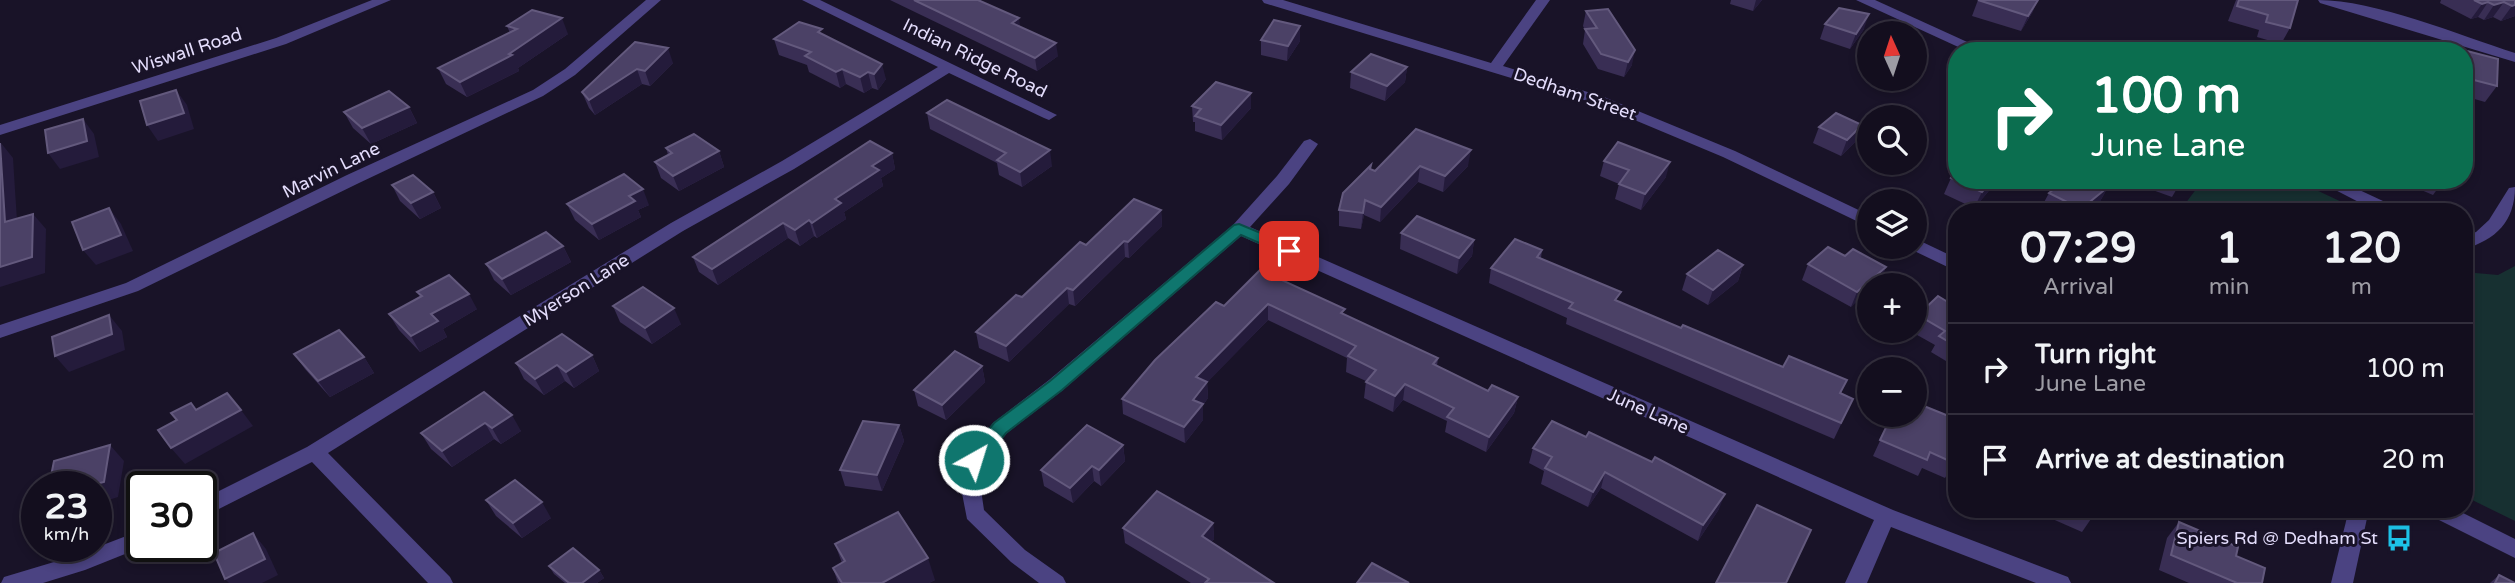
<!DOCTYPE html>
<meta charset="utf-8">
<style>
body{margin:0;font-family:"Varela Round",sans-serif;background:#1c1727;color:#f1f3f6;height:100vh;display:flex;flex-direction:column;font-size:26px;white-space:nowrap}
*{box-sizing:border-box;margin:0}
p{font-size:23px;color:#9d9ca4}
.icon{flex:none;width:38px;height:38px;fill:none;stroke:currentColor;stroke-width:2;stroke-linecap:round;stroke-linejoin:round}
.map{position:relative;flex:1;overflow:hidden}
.drawer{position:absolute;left:1948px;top:203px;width:525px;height:315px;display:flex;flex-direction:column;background:#130e1e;border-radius:28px;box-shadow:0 4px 10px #0003,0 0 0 2px #322e3c}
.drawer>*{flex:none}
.hud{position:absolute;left:1948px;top:42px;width:525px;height:147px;border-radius:28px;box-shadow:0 4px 10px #0003,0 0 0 2px #322e3c;background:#0b6e4f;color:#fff;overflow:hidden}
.needle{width:46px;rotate:357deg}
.controls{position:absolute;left:1857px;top:21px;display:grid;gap:14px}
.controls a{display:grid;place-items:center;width:70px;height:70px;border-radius:50%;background:#130e1e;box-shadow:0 4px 10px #0003,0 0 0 2px #322e3c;font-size:35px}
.speed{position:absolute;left:21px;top:471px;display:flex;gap:14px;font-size:35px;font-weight:700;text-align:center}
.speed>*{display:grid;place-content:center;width:91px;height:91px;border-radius:50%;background:#130e1e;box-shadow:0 4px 10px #0003,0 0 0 2px #322e3c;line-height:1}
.speed small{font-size:18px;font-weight:400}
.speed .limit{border:4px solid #111;border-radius:10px;background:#fff;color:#111}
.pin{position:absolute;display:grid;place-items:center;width:60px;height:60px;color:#fff;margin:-30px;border-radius:14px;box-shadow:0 4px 10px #0006}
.me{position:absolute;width:77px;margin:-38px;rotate:39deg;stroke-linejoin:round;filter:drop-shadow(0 0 5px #0008)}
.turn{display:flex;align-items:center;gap:24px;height:147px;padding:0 28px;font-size:32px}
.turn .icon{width:91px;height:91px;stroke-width:2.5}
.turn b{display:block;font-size:49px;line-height:60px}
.eta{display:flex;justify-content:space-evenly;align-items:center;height:119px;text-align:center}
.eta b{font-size:42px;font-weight:700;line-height:49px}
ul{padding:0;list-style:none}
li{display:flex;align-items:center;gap:21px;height:91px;padding:0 28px;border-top:2px solid #322e3c}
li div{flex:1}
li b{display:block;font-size:26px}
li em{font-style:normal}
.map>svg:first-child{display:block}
.green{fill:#173031}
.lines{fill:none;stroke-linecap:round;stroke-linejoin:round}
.minor{fill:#4b4382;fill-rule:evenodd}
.wall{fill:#392e54}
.shaded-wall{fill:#241b3b}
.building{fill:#4b4166;stroke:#63597d;stroke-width:2}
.route{fill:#0f766e;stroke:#0a4d48;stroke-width:2}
.labels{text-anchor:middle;stroke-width:6;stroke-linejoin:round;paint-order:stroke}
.street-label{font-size:18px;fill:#e4ddfc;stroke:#191328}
.poi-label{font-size:18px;fill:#e4ddfc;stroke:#191328;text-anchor:end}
</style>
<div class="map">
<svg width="2515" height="583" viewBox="0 0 2515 583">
<rect width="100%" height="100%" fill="#191328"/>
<g class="green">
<path d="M2203 180H2295L2363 212H2179Z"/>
<path d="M2515 266V521L2464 496V272L2498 275Z"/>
</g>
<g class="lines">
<g class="minor">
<path d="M372 0H391L286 44 0 135V125L276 38Z"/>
<path d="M646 0H661L575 75 543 96 359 183 138 291 0 338V325L126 283 347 175 533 90 565 69Z"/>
<path d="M802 0H820L1057 115 1049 120 1044 118 949 73 794 169 683 231 328 453 450 577 453 583H428L312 462 201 518V500L307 447 671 223 782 161 938 67Z"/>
<path d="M1262 0H1283L1491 63 1536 0H1550L1503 66 1604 97 1735 151 1869 215V227L1723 157 1594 103 1264 3Z"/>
<path d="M1856 0H1875L1987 51H1967Z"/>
<path d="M2318 0C2375 0 2459 35 2515 53V62L2320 3Z"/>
<path d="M1310 139 1318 144 1316 147 1289 184 1250 227 1893 510 2068 577 2071 583H2036L1891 527 1867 583H1845L1874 520 1241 236 1063 390 1007 433 983 462 980 483 984 510 1025 550 1063 577 1066 583H1039L1011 562 967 519 960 483 967 455 993 423 1049 380 1233 225 1277 176 1304 141Z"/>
<path d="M2316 180H2338L2398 208 2400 212H2378Z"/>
<path d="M2515 187C2515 221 2496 240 2464 249V237L2476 232 2489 220 2509 188Z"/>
<path d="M1914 238 1956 258V271L1908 248 1914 247Z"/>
<path d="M2349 509H2369L2353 583H2331Z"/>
<path d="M2426 509H2455L2515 539V558L2429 515Z"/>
<path d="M142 530V546H145L85 570 43 583H1L4 577 74 556Z"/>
</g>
</g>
<g class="wall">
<path d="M890 0H978L1058 56 1037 71Z"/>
<path d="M1731 0H1762L1753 11 1730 4Z"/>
<path d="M1978 0H2038L2032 13 2021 31 1972 16Z"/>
<path d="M2236 0H2298L2290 28 2281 44 2257 37 2259 30 2228 21Z"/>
<path d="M2441 0H2515V16L2501 21 2493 17 2484 20 2478 17 2471 19 2440 3Z"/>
<path d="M1586 11 1632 65 1624 77 1598 69 1583 44 1585 30 1583 26Z"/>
<path d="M1825 24 1864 29 1850 49 1820 39Z"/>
<path d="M507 26 568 34 518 68 519 71 467 97 446 84 438 68 510 33Z"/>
<path d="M1300 26V41L1287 61 1261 55V40Z"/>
<path d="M823 34 886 79 878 90 872 88 864 93 846 84 840 88 809 72 807 65 779 55 774 39Z"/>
<path d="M635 42 673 63 650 86 642 84 595 115 589 108 582 92Z"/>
<path d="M2467 51 2497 86 2485 102 2464 96V55Z"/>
<path d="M1407 67 1405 82 1385 101 1350 88 1351 72Z"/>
<path d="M1251 93V108L1222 140 1195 131V122H1193L1192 106Z"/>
<path d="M409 107 417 123 371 144 353 128 344 112Z"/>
<path d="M927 113 1052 166 1022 187 999 175 997 163 930 129Z"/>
<path d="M1819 127 1856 141 1841 156 1813 143Z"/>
<path d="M1416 129 1468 166 1443 192 1418 182 1380 222 1364 215 1361 229 1339 226V210L1371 169 1375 171Z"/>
<path d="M666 148 719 151 724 167 679 191 661 178 655 162 668 155Z"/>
<path d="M892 153 895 169 881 178 883 186 844 212 846 219 817 238 814 236 800 246 788 238 718 285 699 272 693 257Z"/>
<path d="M1604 161 1666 177 1641 210 1615 199 1619 184 1600 176Z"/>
<path d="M1951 178 1956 180H1994L1988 192 1974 208 1944 194Z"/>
<path d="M2138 180H2182L2172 197 2136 184Z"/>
<path d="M2401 180H2444L2433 195 2400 181Z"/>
<path d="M392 185 433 192 441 208 420 219 400 201Z"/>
<path d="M2108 187 2099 203 2088 212H2047L2041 208 2049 193Z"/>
<path d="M567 204 649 205 638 210 641 217 599 240 575 220Z"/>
<path d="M1161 210 1162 226 1129 258 1125 257 1075 306 1069 304 1009 362 979 348 976 332 1022 297 1086 245Z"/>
<path d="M1401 233 1474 240 1472 256 1457 274 1400 249Z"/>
<path d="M563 246 571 262 511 295 494 280 486 264Z"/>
<path d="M1542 250 1541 258 1619 302 1681 328 1783 367 1847 380 1841 393 1853 399 1834 439 1566 324 1567 318 1489 283 1491 268Z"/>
<path d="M1845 256 1886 267 1879 283 1876 285H1869L1851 307 1802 280 1808 264Z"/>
<path d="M1743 265 1738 281 1708 305 1682 290 1687 274Z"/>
<path d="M1260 270 1344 314 1438 358 1437 366 1488 391 1518 397 1514 413 1486 452 1445 432 1447 421 1403 400 1393 412 1364 398 1366 381 1346 372 1347 358 1268 320 1207 382 1208 398 1203 405V420L1185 443 1123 414 1122 399 1224 306Z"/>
<path d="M417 292 477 309 443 329 447 337 420 352 399 330 389 314 420 297Z"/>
<path d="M613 306 681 324 652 344 620 322Z"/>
<path d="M1956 307V367L1931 352 1935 345 1910 331H1914V322L1918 315Z"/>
<path d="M294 354 364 357 374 373 330 397 305 369Z"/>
<path d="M592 355 599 371 574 388 565 381 544 395 524 379 516 363Z"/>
<path d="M982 366 985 382 946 420 918 406 914 390Z"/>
<path d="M484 392 521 431 501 444 494 439 452 467 431 449 421 433Z"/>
<path d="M1892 415 1954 463 1945 478 1922 468 1918 476 1873 456Z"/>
<path d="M899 425 904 441 882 491 845 486 840 470Z"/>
<path d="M1123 445 1125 461 1101 486 1094 481 1073 503 1044 486 1041 470Z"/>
<path d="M1533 448 1719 509 1698 541 1601 488 1588 507 1541 484 1544 471 1529 463Z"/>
<path d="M486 500 551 518 522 538 496 516Z"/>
<path d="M2030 509H2095L2093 516 2082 532Z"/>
<path d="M2235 509H2289L2284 515H2238Z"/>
<path d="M2179 522 2236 556 2262 583H2189L2159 570 2167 538Z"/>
<path d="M1213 523 1214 539 1211 542 1274 583H1191L1125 543 1123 528Z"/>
<path d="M835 544 935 580 929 583H838L833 568 842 563Z"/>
<path d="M549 566 599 570 604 578 597 583H565L554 574Z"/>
<path d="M2499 575 2515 583H2490Z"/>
</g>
<g class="shaded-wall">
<path d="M1756 0H1762L1753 11Z"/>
<path d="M2038 0 2032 13 2021 31 2028 16Z"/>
<path d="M2488 2 2478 17 2471 19 2482 4Z"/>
<path d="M2504 2 2493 17 2484 20 2494 5Z"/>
<path d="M2515 5V16L2501 21 2512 6Z"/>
<path d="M1869 14 1864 29 1850 49 1856 34Z"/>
<path d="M562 18 568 34 518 68 519 71 467 97 460 82 509 54Z"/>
<path d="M1019 18 1021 32 1012 23Z"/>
<path d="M1300 26V41L1287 61 1288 46Z"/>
<path d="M1056 43 1058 56 1037 71 1035 58Z"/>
<path d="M668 48 673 63 650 86 645 71Z"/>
<path d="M1635 50 1632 65 1624 77 1628 62Z"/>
<path d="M882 64 886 79 878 90 874 74Z"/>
<path d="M1407 67 1405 82 1385 101 1387 86Z"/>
<path d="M637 69 642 84 595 115 589 100Z"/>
<path d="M842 69 846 84 840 88 836 72Z"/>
<path d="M868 72 872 88 864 93 860 77Z"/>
<path d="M176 90 187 105 194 129 158 141 147 125Z"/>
<path d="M1251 93V108L1222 140 1221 125Z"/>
<path d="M409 107 417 123 371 144 362 128Z"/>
<path d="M83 119 94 134 99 157 60 169 48 153Z"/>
<path d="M1862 125 1856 141 1841 156 1847 140Z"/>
<path d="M1 143 13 158 18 237 5 222Z"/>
<path d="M1050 150 1052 166 1022 187 1020 172Z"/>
<path d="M1471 150 1468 166 1443 192 1445 176Z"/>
<path d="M719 151 724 167 679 191 673 176Z"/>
<path d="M892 153 895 169 881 178 883 186 844 212 846 219 817 238 812 223 835 199 872 166Z"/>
<path d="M1670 162 1666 177 1641 210 1645 194Z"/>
<path d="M1420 166 1418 182 1380 222 1381 207Z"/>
<path d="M1992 180H1994L1988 192 1974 208 1982 192Z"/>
<path d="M2108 187 2099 203 2088 212H2079L2081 209Z"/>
<path d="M643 189 649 205 638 210 641 217 599 240 592 224 629 196Z"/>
<path d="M433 192 441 208 420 219 411 203Z"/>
<path d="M1365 200 1364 215 1361 229 1363 213Z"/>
<path d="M109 208 121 224 133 251 96 265 83 250Z"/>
<path d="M1161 210 1162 226 1129 258 1128 242Z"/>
<path d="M33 214 46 229 45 273 0 287V267Z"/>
<path d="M809 220 814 236 800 246 795 230Z"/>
<path d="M783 223 788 238 718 285 712 269Z"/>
<path d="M1474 240 1472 256 1457 274 1459 258Z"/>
<path d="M1124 241 1125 257 1075 306 1073 290Z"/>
<path d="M563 246 571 262 511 295 502 279Z"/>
<path d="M1743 265 1738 281 1708 305 1713 290Z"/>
<path d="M1886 267 1879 283 1876 285H1869V291L1851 307 1857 292Z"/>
<path d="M1067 288 1069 304 1009 362 1006 346Z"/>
<path d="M469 294 477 309 443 329 447 337 420 352 411 336 431 314Z"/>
<path d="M1268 304V320L1197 393 1196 377Z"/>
<path d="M674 308 681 324 652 344 645 328Z"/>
<path d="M109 315 122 331 125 350 69 372 55 356Z"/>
<path d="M592 355 599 371 574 388 566 372Z"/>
<path d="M364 357 374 373 330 397 318 381Z"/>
<path d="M557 365 565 381 544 395 535 379Z"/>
<path d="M982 366 985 382 946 420 942 405Z"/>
<path d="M1207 382 1208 398 1203 405V420L1185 443 1184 427 1193 400Z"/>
<path d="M1405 384 1403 400 1393 412 1395 396Z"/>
<path d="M1518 397 1514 413 1486 452 1489 437Z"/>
<path d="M241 410 253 426 185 464 171 448Z"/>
<path d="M512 415 521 431 501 444 492 428Z"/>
<path d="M485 423 494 439 452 467 442 451Z"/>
<path d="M899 425 904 441 882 491 877 475Z"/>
<path d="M110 445 124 461 118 497 96 504V486H87Z"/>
<path d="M1123 445 1125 461 1101 486 1099 470Z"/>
<path d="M1092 466 1094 481 1073 503 1070 488Z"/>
<path d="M1605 472 1601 488 1588 507 1593 492Z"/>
<path d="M1725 494 1719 509 1698 541 1703 525Z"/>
<path d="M542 502 551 518 522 538 513 523Z"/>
<path d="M1213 523 1214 539 1203 551 1202 536Z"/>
<path d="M253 533 266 549 278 575 262 583H229L225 579Z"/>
<path d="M928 558 935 580 929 583H882Z"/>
<path d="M599 570 604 578 597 583H582Z"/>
</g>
<g class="building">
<path d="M914 0H978L1019 18 1012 23 1056 43 1035 58Z"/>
<path d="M1978 0H2038L2028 16Z"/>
<path d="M2239 0H2298L2290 28 2266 22 2268 15 2237 6Z"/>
<path d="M2474 0H2515V5L2512 6 2504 2 2494 5 2488 2 2482 4Z"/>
<path d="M1839 8 1869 14 1856 34 1825 24Z"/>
<path d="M1608 9 1635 50 1628 62 1601 54 1585 29 1597 28 1586 11Z"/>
<path d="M532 10 562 18 509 54 512 55 460 82 438 68 517 29 507 26Z"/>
<path d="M1274 20 1300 26 1288 46 1261 40Z"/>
<path d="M799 22 822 29 818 32 882 64 874 74 868 72 860 77 842 69 836 72 805 56 811 52 774 39Z"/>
<path d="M635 42 668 48 645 71 637 69 589 100 582 92Z"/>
<path d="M2467 51 2498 59 2497 86 2466 78Z"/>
<path d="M1371 54 1407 67 1387 86 1351 72Z"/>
<path d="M1216 82 1251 93 1221 125 1195 116 1201 109 1192 106Z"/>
<path d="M176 90 184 113 147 125 140 101Z"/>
<path d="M389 91 409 107 362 128 344 112Z"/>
<path d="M947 100 1050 150 1020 172 997 160 1006 153 927 113Z"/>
<path d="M1836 113 1862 125 1847 140 1819 127Z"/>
<path d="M83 119 87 141 48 153 45 130Z"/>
<path d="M1416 129 1471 150 1445 176 1420 166 1381 207 1365 200 1363 213 1339 210 1343 193 1371 165 1370 169 1375 171Z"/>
<path d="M694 134 719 151 673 176 655 162 672 153 666 148Z"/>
<path d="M870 141 892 153 872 166 879 170 835 199 841 203 812 223 809 220 795 230 783 223 712 269 693 257Z"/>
<path d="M1618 142 1670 162 1645 194 1619 184 1629 170 1604 161Z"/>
<path d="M0 143 5 222 33 214 32 257 0 267Z"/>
<path d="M1956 173V180H1992L1982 192 1951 178Z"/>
<path d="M624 174 643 189 629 196 635 201 592 224 567 204Z"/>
<path d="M413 175 433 192 411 203 392 185Z"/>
<path d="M2065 180H2094L2108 187 2081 209 2049 193Z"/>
<path d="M1134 199 1161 210 1128 242 1124 241 1073 290 1067 288 1006 346 976 332 1016 295 1022 297 1080 242 1086 245Z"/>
<path d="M109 208 121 235 83 250 72 222Z"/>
<path d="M1417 216 1474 240 1459 258 1401 233Z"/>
<path d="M546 232 563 246 502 279 486 264Z"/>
<path d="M1515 239 1542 250 1537 257 1621 292 1615 300 1681 328 1683 325 1783 367 1789 356 1847 380 1840 393 1853 399 1841 423 1569 308 1573 303 1491 268Z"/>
<path d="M1828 247 1845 256 1853 249 1886 267 1857 292 1808 264Z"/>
<path d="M1718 250 1743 265 1713 290 1687 274Z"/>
<path d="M1260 270 1345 309 1341 313 1438 358 1433 364 1488 391 1492 385 1518 397 1489 437 1447 417 1454 408 1405 384 1395 396 1366 382 1376 370 1348 356 1356 346 1268 304 1196 377 1207 382 1193 400 1203 404 1184 427 1122 399 1155 360 1216 302 1224 306Z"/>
<path d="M449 275 469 294 431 314 438 321 411 336 389 314 422 296 417 292Z"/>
<path d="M643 287 674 308 645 328 613 306Z"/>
<path d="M1938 296 1956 307V346L1939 336 1945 331 1918 315Z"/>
<path d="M109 315 112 334 55 356 52 337Z"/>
<path d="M339 330 364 357 318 381 294 354Z"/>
<path d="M562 334 592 355 566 372 557 365 535 379 516 363Z"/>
<path d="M955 351 982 366 942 405 914 390Z"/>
<path d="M484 392 512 415 492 428 485 423 442 451 421 433Z"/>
<path d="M227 393 241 410 171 448 158 430 177 420 171 413 191 403 196 410Z"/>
<path d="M1914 402 1956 419V456L1954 463 1930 452 1927 460 1880 440 1892 415H1914Z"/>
<path d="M863 421 899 425 877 475 840 470Z"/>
<path d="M1552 421 1586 437 1589 432 1652 462 1655 457 1725 494 1703 525 1605 472 1593 492 1545 468 1552 457 1533 448Z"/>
<path d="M1087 425 1123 445 1099 470 1092 466 1070 488 1041 470Z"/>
<path d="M110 445 104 482 87 486H49L54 461Z"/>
<path d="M515 480 542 502 513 523 486 500Z"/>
<path d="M1157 491 1213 523 1202 536 1274 583H1205L1209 579 1123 528Z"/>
<path d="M1757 505 1811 530 1786 583H1716Z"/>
<path d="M2077 509H2095L2093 516Z"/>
<path d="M898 512 928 558 882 583H842L833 568 845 561 835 544Z"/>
<path d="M2179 522 2238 547 2236 556 2265 568 2262 583H2237L2171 555Z"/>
<path d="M253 533 265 559 225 579 214 553Z"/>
<path d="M573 548 599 570 582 583H569L549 566Z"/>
<path d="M1372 563 1409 583H1357Z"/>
<path d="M2499 575 2515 583H2495Z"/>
</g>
<path class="route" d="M1239 224 1295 247 1297 251 1289 256 1241 235 1062 390 1006 433 981 465H968L965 460 968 455 994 423 1050 381 1234 225Z"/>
<defs>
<g id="bus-bare" transform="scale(2.1)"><path d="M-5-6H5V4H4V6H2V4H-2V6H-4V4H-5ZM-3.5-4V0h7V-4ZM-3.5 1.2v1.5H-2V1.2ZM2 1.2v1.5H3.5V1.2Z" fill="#1dc2e8" stroke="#191328" stroke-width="2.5" paint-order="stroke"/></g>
</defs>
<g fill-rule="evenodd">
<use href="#bus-bare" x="2399" y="538"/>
</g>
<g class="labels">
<g class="street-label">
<text transform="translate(187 51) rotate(-18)" y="6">Wiswall Road</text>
<text transform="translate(975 58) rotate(26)" y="6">Indian Ridge Road</text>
<text transform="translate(1575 94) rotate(19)" y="6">Dedham Street</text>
<text transform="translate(331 170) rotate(-26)" y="6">Marvin Lane</text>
<text transform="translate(576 290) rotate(-32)" y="6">Myerson Lane</text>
<text transform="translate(1648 411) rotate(24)" y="6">June Lane</text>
</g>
<g class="poi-label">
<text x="2378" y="544">Spiers Rd @ Dedham St</text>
</g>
</g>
</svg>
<div class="controls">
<a><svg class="needle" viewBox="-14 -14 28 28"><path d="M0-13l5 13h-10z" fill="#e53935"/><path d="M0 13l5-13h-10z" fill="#9d9ca4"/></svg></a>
<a><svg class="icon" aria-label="search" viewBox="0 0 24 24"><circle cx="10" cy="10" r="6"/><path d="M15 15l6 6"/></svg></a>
<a><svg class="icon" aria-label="layers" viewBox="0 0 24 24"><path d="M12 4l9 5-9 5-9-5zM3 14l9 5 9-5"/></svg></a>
<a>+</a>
<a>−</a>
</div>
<div class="speed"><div>23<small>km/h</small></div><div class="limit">30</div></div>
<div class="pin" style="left:1289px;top:251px;background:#d93025"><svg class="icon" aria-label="arrive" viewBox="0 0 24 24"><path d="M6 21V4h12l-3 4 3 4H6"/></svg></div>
<svg class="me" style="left:974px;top:460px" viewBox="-20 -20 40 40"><circle r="17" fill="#0f766e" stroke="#fff" stroke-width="3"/><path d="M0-11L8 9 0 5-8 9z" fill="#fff"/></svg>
<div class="hud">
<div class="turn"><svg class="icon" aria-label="right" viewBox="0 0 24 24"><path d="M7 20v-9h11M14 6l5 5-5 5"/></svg><div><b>100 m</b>June Lane</div></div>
</div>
<section class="drawer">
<div class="eta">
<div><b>07:29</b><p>Arrival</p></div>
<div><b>1</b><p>min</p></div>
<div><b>120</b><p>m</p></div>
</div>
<ul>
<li><svg class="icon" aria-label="right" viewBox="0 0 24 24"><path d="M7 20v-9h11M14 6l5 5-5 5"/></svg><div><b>Turn right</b><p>June Lane</p></div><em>100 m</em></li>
<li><svg class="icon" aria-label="arrive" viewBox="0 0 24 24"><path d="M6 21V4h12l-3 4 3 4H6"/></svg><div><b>Arrive at destination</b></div><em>20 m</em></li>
</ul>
</section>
</div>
